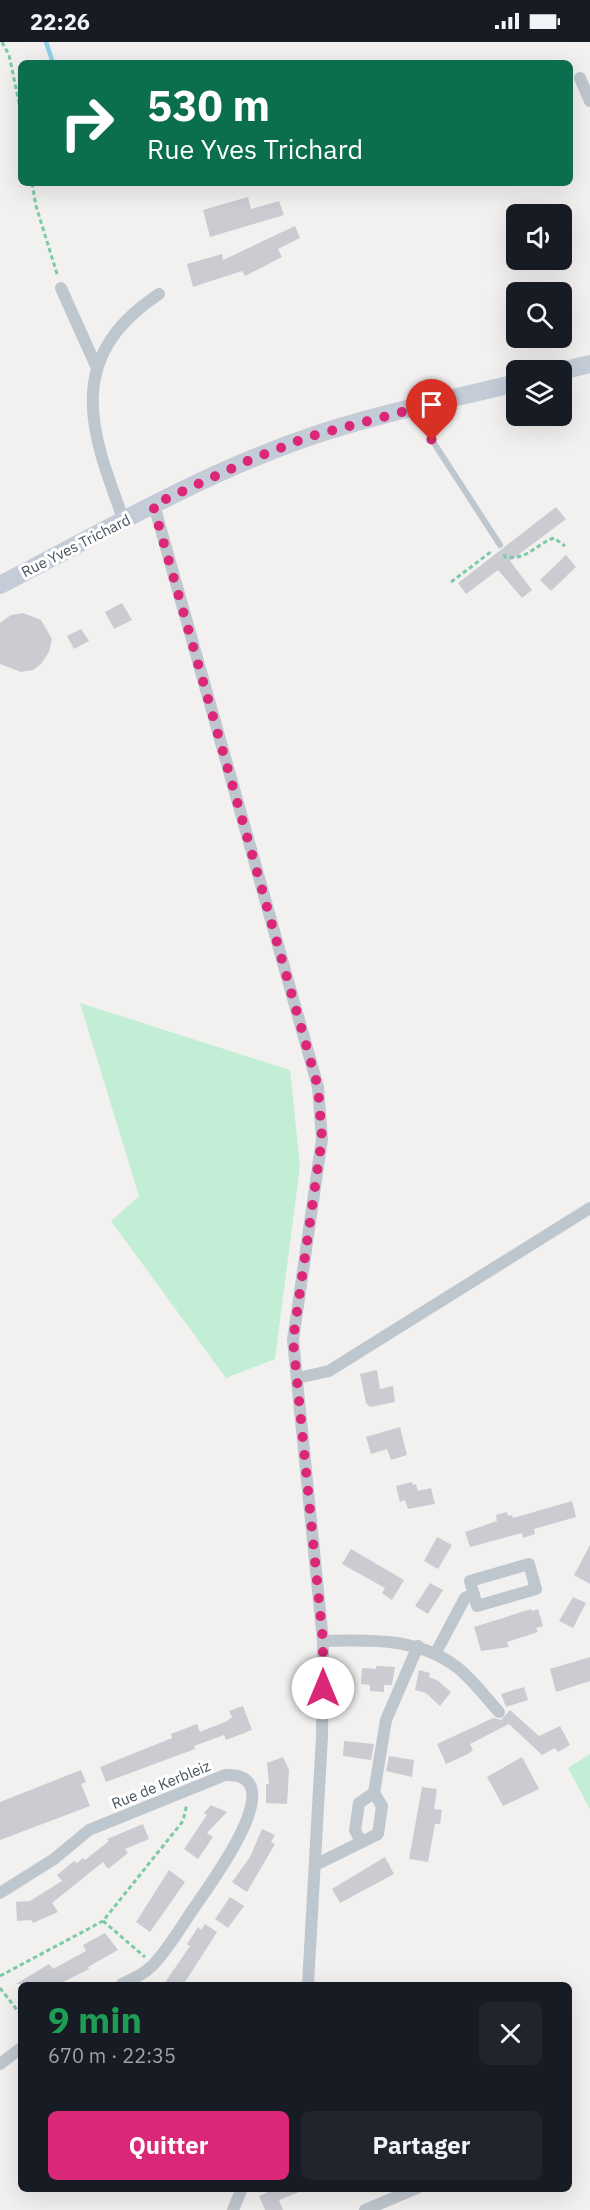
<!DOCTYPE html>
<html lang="fr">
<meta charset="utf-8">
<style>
body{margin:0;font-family:"IBM Plex Sans",sans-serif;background:#20242c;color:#f1f3f6;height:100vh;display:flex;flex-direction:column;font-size:22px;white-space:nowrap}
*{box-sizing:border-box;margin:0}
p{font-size:20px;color:#9ea1a6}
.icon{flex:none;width:33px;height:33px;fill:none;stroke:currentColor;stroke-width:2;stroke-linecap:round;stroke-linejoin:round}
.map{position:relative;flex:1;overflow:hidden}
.panel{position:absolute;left:18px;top:1940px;width:554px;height:210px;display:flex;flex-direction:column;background:#171b24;border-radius:9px;box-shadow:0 6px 24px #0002}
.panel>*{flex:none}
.guide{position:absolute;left:18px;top:18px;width:555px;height:126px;border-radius:9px;box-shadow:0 6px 24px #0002;background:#0b6e4f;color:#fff;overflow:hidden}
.buttons{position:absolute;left:506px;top:162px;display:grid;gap:12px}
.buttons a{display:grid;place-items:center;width:66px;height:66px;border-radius:9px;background:#171b24;box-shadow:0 6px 24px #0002;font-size:30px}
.pin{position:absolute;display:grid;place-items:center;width:51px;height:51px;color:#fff;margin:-62px -26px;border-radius:50% 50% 50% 0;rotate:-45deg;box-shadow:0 0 6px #0007}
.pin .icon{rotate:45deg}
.me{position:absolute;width:66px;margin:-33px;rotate:0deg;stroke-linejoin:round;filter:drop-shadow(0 0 4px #0008)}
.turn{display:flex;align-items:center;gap:21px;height:126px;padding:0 30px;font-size:27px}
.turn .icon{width:78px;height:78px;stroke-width:2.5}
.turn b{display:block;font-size:42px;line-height:51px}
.round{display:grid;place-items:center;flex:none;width:63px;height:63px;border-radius:9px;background:#20242c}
.head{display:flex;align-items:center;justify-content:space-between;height:102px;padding:0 30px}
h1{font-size:36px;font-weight:700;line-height:45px;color:#1e9e55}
.button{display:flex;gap:12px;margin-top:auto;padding:12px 30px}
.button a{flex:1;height:69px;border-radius:9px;background:#db2777;color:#fff;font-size:24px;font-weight:700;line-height:69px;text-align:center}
.button a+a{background:#20242c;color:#f1f3f6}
.status{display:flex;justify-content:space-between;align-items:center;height:42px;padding:0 30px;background:#171b24;direction:ltr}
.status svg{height:16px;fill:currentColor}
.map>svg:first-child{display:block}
.green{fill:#c1eed5}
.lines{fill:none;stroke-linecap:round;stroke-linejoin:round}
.stream{stroke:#90d1e9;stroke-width:4.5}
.building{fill:#caccd2}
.path{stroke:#7bcaa8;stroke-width:3;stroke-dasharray:4.5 3;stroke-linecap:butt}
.service{stroke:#bfc7ce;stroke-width:6}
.minor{stroke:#bfc7ce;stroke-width:12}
.secondary{stroke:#c4ccd8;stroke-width:18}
.route{stroke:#db2777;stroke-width:10;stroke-dasharray:0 18}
.labels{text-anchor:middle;stroke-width:6;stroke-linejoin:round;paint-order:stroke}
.street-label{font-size:15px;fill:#49525d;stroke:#fff}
</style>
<div class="status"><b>22:26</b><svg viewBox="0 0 49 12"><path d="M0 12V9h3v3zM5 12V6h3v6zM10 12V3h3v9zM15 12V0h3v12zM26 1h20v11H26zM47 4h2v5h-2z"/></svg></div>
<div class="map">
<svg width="590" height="2168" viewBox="0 0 590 2168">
<rect width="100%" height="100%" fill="#f3f0f0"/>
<g class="green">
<path d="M80 961 290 1028 300 1124 275 1317 226 1336 111 1179 139 1154Z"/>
<path d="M590 1712V1767L568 1726Z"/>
</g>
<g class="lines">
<path class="stream" d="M46 0 53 21"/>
</g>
<g class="building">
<path d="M248 155 251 167 279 159 284 173 210 195 203 168Z"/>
<path d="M295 184 300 196 278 207 282 215 245 234 242 229 193 245 187 222 222 212 223 218Z"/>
<path d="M556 465 566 477 510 519 532 548 522 556 498 528 466 552 458 541Z"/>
<path d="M566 513 576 525 551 549 540 538Z"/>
<path d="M122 561 132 578 114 587 105 570Z"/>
<path d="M23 571 41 578 52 597 49 610 41 622 33 628 21 630 0 622V581L11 573Z"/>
<path d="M81 587 89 599 74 607 67 594Z"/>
<path d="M377 1328 380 1347 393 1344 395 1360 370 1365 366 1361 360 1332Z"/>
<path d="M400 1385 407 1413 391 1418 387 1407 371 1412 366 1395Z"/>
<path d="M412 1440 413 1443 416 1442 418 1449 431 1446 435 1462 408 1467 405 1458 400 1460 396 1444Z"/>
<path d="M572 1459 576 1475 534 1487 535 1492 523 1496 522 1491 470 1505 465 1490 497 1479 496 1473 507 1470 508 1474 512 1473 513 1476Z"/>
<path d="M437 1495 452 1503 438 1527 424 1519Z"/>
<path d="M590 1503V1542L574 1533Z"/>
<path d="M351 1507 404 1538 392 1558 382 1551 385 1546 342 1522Z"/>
<path d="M430 1541 443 1548 428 1572 415 1564Z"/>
<path d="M573 1555 586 1561 573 1586 559 1579Z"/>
<path d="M531 1567 532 1569 538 1567 543 1584 536 1586 538 1590 507 1600 509 1605 481 1609 474 1585Z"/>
<path d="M590 1615V1639L556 1650 550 1627Z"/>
<path d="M376 1624 395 1625 392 1643H384V1650L370 1649V1643L361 1642 362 1626 376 1627Z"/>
<path d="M419 1628 430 1631 429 1635 437 1638 451 1650 440 1664 426 1651 415 1648Z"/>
<path d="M524 1645 528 1658 506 1665 501 1652Z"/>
<path d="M243 1664 252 1688 226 1698 224 1693 194 1704 195 1707 106 1740 100 1725 172 1696 171 1692 197 1682 200 1690 227 1679 232 1675 229 1669Z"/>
<path d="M510 1668 539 1694 560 1684 570 1703 558 1710 555 1706 542 1713 509 1682 470 1702 473 1708 468 1712 446 1722 437 1702 493 1676 501 1678Z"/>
<path d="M344 1699 374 1702 371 1718 343 1714Z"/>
<path d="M389 1714 414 1718 412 1735 386 1729Z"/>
<path d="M283 1715 289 1728 287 1762 266 1761V1742H269L267 1721Z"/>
<path d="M522 1715 539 1747 503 1764 487 1735Z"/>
<path d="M81 1728 86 1740 81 1742 90 1764 0 1798V1760Z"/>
<path d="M422 1745 437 1747 434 1767 442 1768 440 1782H435L428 1820 409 1817Z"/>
<path d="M211 1763 227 1770 207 1791 213 1795 198 1817 184 1807 207 1773 204 1771Z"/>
<path d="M143 1782 149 1797 125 1807 128 1811 108 1827 103 1820 52 1861 58 1870 33 1881 31 1878 17 1879 16 1860 30 1859 62 1839 57 1833 74 1819 77 1821 83 1816 85 1818 109 1799 107 1797Z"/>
<path d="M262 1787 275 1793 271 1800 275 1802 247 1850 232 1840 250 1815Z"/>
<path d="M385 1815 394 1832 340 1861 332 1847Z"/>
<path d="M169 1828 185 1840 150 1890 136 1880Z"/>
<path d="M230 1855 244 1864 228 1886 215 1877Z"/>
<path d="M205 1882 217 1890 187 1937 183 1942H164L190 1904 187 1902 198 1885 201 1888Z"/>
<path d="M105 1891 118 1908 88 1925 89 1927 59 1942H16L49 1922 53 1927 86 1909 83 1903Z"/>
<path d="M277 2146H307V2147L279 2158 283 2168H265L259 2154Z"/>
</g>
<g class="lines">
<g class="path">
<path d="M2 0 9 13 21 70"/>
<path d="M32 141 36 164 58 235"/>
<path d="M504 512 505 515C527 519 536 502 554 496L565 504"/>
<path d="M451 540 492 509"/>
<path d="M103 1879 145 1915"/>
<path d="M0 1934 103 1879 183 1779 187 1762"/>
<path d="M0 1946 21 1973"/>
</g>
<path class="service" d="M421 365 432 398 500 503"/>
<g class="minor">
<path d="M580 36 590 59"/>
<path d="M61 246 96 324"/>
<path d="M154 463 318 1045 322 1097 293 1298 323 1599 322 1694 308 1942"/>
<path d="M124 479C90 388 63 316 159 252"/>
<path d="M298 1336 329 1329 590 1166"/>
<path d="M529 1522 536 1547 477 1564 470 1539Z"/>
<path d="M323 1599C370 1598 418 1595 458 1626 473 1638 486 1656 499 1670"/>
<path d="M435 1612 465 1556 474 1552"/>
<path d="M361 1800 355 1788 359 1761 374 1751"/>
<path d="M315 1823 378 1792 382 1764 374 1751 386 1678 418 1604"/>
<path d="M0 1851 54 1817 89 1788 225 1733C295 1730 210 1842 196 1863 182 1883 170 1905 153 1923 144 1932 133 1937 122 1942"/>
<path d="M0 2022 21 2006"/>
<path d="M233 2168 242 2146"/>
<path d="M365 2168 417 2146"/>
</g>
<g class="secondary">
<path d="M561 329 590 322"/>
<path d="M0 543C101 491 201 432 309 395 376 372 447 358 516 341"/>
</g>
</g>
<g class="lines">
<path class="route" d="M323 1646V1599L293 1298 322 1096 318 1045 153 463 250 418 308 395 421 365 432 399"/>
</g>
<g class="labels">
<g class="street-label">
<text transform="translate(76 504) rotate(-27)" y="5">Rue Yves Trichard</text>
<text transform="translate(161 1743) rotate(-22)" y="5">Rue de Kerbleiz</text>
</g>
</g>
</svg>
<div class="buttons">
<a><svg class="icon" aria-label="sound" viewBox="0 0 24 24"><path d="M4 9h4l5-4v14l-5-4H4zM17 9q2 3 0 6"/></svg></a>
<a><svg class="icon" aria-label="search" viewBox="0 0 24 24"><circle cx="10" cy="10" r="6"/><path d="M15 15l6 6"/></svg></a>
<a><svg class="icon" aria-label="layers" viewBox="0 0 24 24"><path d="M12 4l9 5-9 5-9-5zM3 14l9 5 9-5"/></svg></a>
</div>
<div class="pin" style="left:432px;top:399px;background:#d93025"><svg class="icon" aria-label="arrive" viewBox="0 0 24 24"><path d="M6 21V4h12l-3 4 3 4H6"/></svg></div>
<svg class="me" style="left:323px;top:1646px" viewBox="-20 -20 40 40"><circle r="19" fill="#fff"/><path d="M0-13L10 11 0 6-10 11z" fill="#db2777"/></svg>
<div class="guide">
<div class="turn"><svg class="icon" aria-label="right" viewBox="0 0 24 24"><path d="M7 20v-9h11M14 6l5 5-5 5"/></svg><div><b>530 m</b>Rue Yves Trichard</div></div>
</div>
<section class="panel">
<div class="head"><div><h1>9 min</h1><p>670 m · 22:35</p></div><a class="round"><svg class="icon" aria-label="close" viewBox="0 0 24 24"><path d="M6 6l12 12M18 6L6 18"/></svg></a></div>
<div class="button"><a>Quitter</a><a>Partager</a></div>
</section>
</div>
